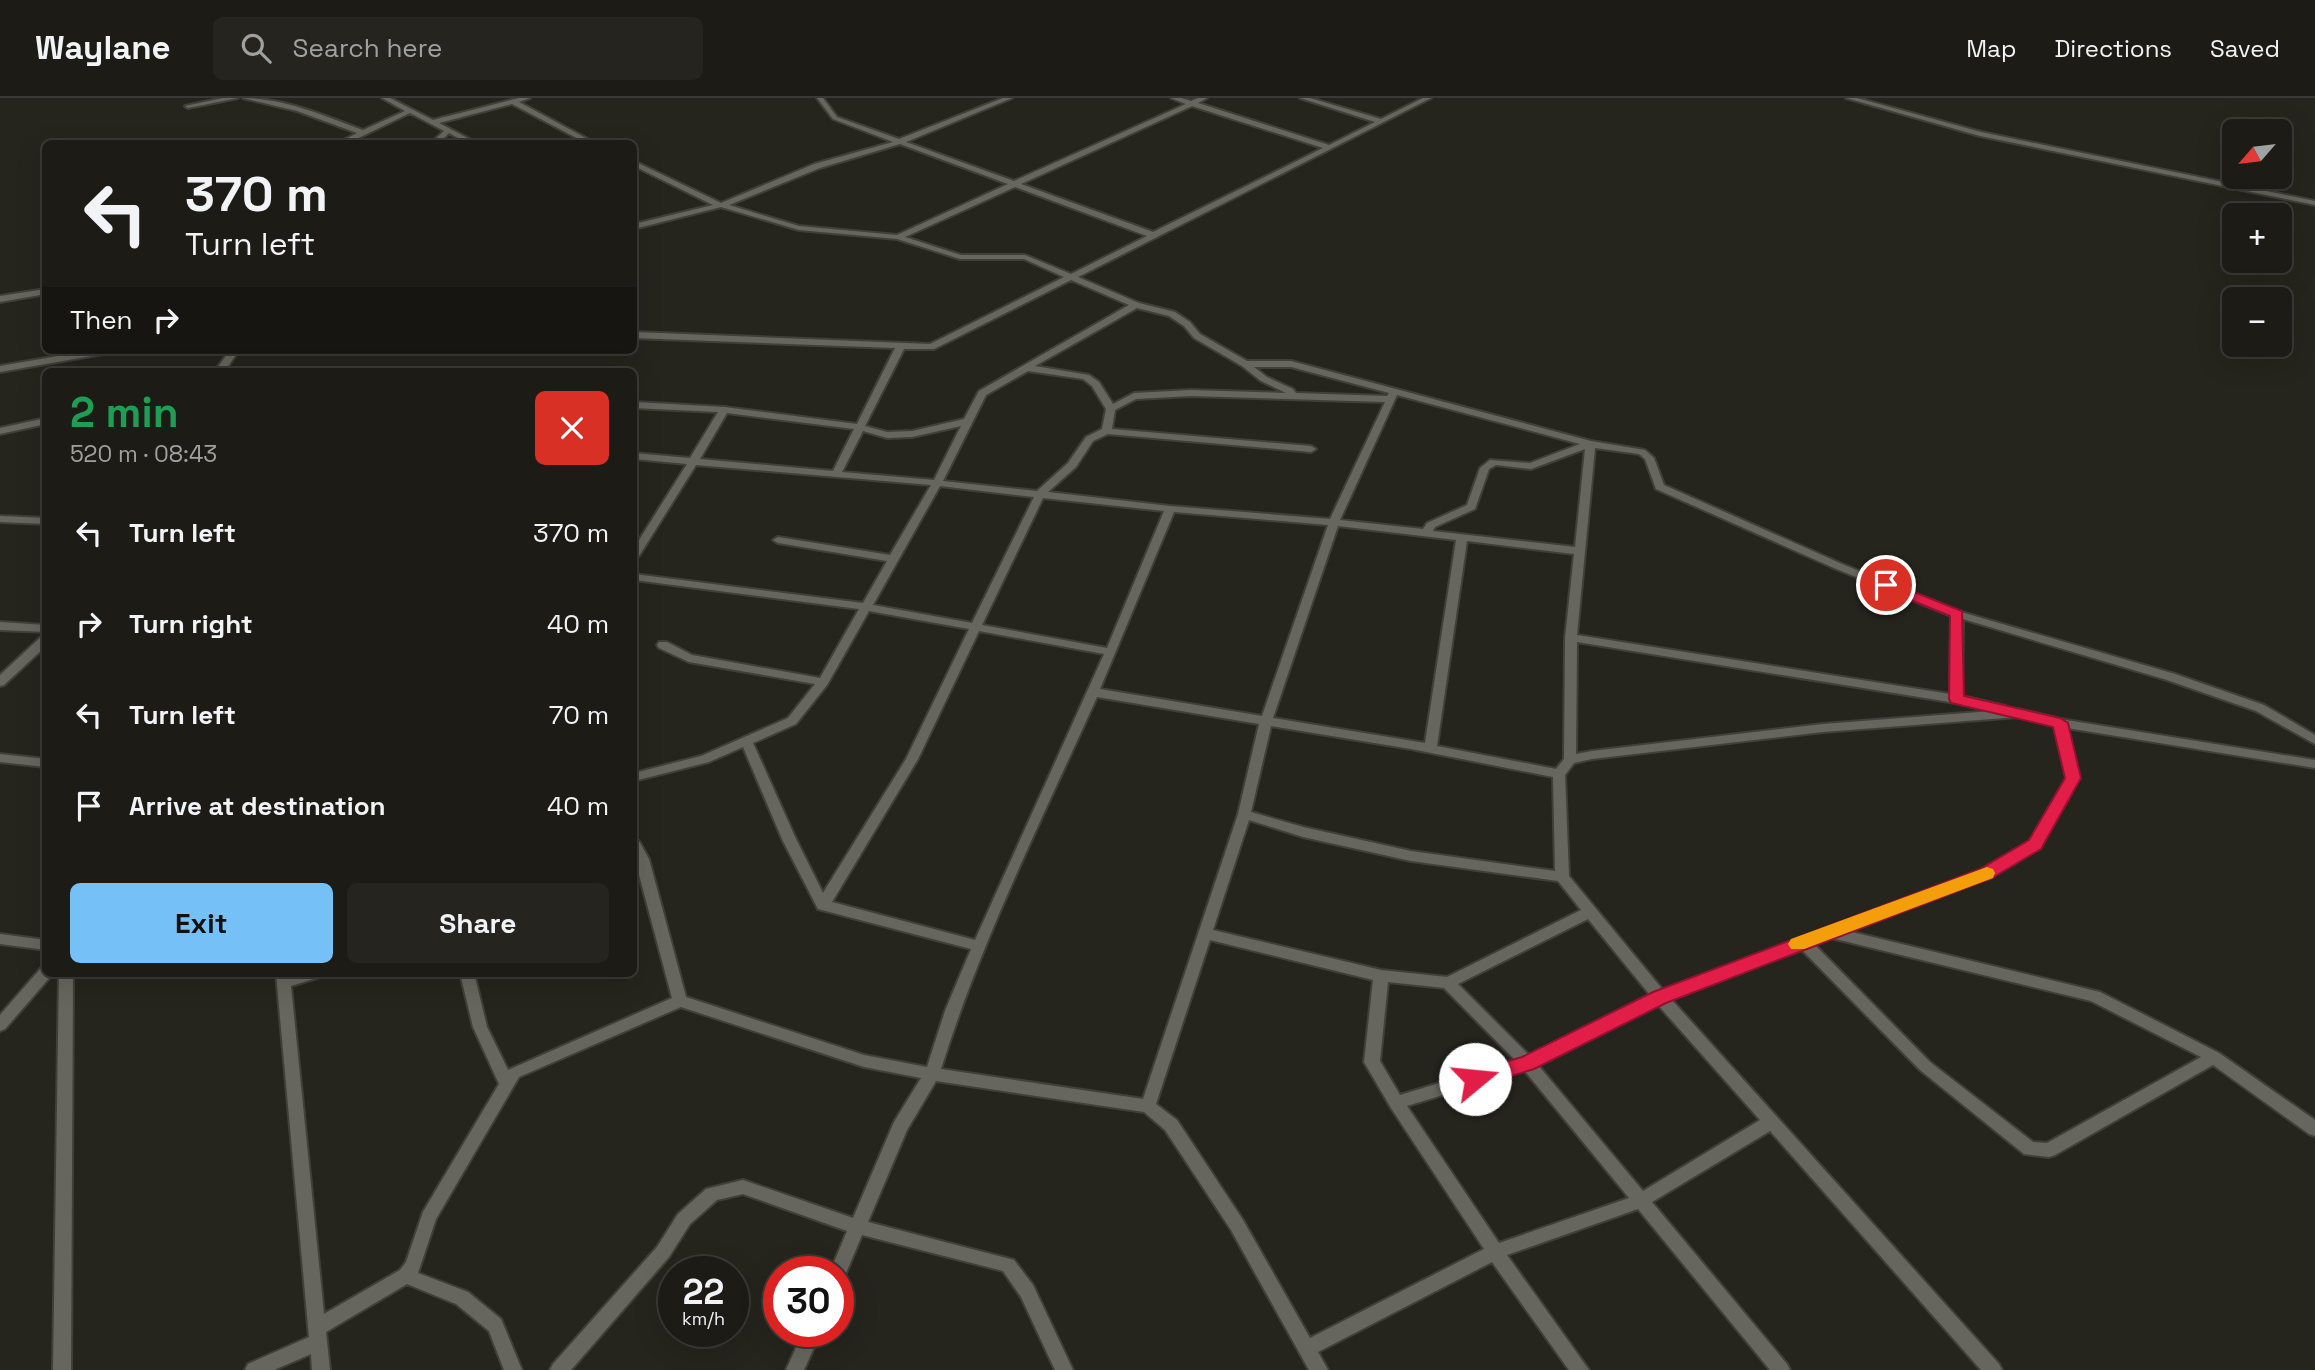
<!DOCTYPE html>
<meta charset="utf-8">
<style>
body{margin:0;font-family:"Space Grotesk",sans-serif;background:#25241f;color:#f1f3f6;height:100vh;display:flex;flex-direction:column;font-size:26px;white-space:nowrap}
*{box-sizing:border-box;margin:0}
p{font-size:23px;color:#a0a1a1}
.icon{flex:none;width:38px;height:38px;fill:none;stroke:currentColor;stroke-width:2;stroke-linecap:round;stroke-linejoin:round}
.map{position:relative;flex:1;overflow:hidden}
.details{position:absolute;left:42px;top:270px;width:595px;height:609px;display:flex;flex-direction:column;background:#1c1b16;border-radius:10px;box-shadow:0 7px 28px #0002,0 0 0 2px #3a3935}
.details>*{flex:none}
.banner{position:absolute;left:42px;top:42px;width:595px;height:214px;border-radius:10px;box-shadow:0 7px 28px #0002,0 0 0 2px #3a3935;background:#1c1b16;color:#f1f3f6;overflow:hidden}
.needle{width:46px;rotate:242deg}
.controls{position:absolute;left:2222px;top:21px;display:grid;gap:14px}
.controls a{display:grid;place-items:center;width:70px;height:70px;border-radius:10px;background:#1c1b16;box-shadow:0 7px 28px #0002,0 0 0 2px #3a3935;font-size:35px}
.speed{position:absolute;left:658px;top:1158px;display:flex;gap:14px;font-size:35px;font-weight:700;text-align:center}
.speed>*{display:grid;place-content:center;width:91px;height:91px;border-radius:50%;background:#1c1b16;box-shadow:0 7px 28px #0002,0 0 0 2px #3a3935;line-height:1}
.speed small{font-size:18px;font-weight:400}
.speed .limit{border:10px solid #d22;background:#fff;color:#111}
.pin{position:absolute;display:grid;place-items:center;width:60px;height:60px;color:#fff;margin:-30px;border:4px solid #fff;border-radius:50%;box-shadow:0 2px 7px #0007}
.me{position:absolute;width:77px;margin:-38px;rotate:73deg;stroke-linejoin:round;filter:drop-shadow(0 0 5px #0008)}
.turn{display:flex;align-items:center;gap:24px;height:147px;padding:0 28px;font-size:32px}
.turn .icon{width:91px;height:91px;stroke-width:2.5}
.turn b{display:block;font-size:49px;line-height:60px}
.then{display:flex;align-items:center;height:66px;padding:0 28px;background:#0003;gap:14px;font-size:26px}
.round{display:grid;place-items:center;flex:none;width:74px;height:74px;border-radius:10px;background:#25241f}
.overview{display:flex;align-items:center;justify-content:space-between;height:119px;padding:0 28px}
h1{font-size:42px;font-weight:700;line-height:52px;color:#1e9e55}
.button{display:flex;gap:14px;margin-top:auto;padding:14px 28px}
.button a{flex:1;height:80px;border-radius:10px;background:#75c0f6;color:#111;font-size:28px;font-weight:700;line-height:80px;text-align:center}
.button a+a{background:#25241f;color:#f1f3f6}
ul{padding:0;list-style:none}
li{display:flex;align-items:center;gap:21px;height:91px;padding:0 28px}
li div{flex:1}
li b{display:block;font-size:26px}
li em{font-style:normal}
header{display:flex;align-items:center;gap:42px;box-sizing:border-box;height:98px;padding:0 35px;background:#1c1b16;border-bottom:2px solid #3a3935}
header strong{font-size:33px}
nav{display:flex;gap:38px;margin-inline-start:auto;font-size:24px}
.search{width:490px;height:63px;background:#25241f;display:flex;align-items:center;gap:18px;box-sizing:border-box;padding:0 24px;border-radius:10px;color:#a0a1a1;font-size:26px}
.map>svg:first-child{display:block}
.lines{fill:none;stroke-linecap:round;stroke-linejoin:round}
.street-casing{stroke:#403f3a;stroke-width:4}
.street{fill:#67665e;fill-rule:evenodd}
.route{fill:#e11d48;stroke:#92132f;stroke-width:2}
.slow{fill:#f59e0b}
</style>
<header>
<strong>Waylane</strong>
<div class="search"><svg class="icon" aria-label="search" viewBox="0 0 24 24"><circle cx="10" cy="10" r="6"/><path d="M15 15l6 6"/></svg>Search here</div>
<nav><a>Map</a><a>Directions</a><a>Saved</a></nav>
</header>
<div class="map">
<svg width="2315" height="1272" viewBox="0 0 2315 1272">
<rect width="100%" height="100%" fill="#25241d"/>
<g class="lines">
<g class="street-casing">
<g id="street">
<path d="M223 0H238L188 10 185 8Z"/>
<path d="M243 0C284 0 325 18 363 32L405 13 382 0H390L433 22 519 0H530L519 4 597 46H588L512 6 439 25 479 46H469L449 35 438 46H430L444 33 410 15 346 46H336L357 35 297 13Z"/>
<path d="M817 0H823L837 19 899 41 1003 0H1012L906 44 1014 83 1186 6 1171 0H1181L1191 3 1198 0H1207L1198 5 1329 47 1375 24 1300 0H1310L1381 21 1423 0H1431L1078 179 1139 205 1175 214 1190 224 1200 236 1247 263H1291L1591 343 1645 352 1654 360 1664 387 1842 466 1961 514 2175 576 2264 607 2315 637V646L2256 613 2167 582 1963 521 1962 598 2005 608 2011 612 2018 611 2060 621 2315 662V670L2067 630 2079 680 2040 749 1991 778 1848 833 2100 894 2219 955 2315 1022V1038L2309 1036 2213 967 2055 1057 2049 1059 2024 1056 1920 972 1801 851 1671 901 1999 1266 2002 1272H1981L1770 1033 1652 1104 1787 1266 1790 1272H1770L1638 1111 1507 1157 1589 1272H1569L1492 1164 1318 1254 1328 1272H1309L1231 1132 1165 1032 1144 1014 936 983 907 1032 868 1124 1014 1162 1033 1187 1073 1272H1055L1021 1199 1003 1173 862 1137 844 1180 838 1182V1174H830L847 1133 743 1096 717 1102 690 1126 669 1159 571 1272H550L553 1266 657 1149 678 1116 706 1091 743 1082 853 1120 894 1024 921 980 864 969 681 909 519 979 436 1121 418 1175 468 1194 501 1221 522 1272H504L489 1233 456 1206 407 1186 326 1234 330 1272H312L311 1256 274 1272H245L248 1266 309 1239 276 875H290V877L297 875H322L320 879 291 888 324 1216 400 1172 406 1164 423 1114 499 986 473 929 460 875H474L487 929 508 972 672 900 634 758V741L639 743 649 761 686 899 864 957 927 969 945 913 971 851 818 811 782 741 743 649 709 664 634 683V675L701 658 788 620 815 586 689 564 659 550 657 547 659 544H667L692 557 820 580 859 511 634 482V476L863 505 887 463 778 445 773 442 778 439 890 457 931 387 696 367 639 458 634 461V450L687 366 634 361V355L690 360 718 314 634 310V304L724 309 857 326 895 250 634 240V234L930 246 1064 179 1024 161H960L897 141 799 132 721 109 634 131V126L713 107 634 68V63L721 105 814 66 893 44 833 21ZM1192 8 1323 50 1153 134 1021 86ZM900 46 1008 86 897 137 799 128 729 107 820 70ZM1015 89 1147 138 1071 176 1025 157H961L905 139ZM1071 182 1129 207 979 293 964 321 912 333 887 334 865 328 904 251H934ZM1137 210 1169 218 1184 228 1194 240 1242 268 1261 283 1286 295 1191 292 1134 295 1113 306 1099 284 1089 277 1035 268ZM1254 269H1291L1389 295 1387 298 1296 295 1293 291 1267 279ZM1028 273 1083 281 1092 288 1106 311 1102 331 1086 339 1068 365 1037 393 943 383 986 297ZM1397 297 1580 346 1530 365 1490 362 1480 370 1467 407 1427 425 1423 431 1340 422ZM1191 298 1385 304 1330 421 1170 408 1048 394 1076 369 1093 343 1108 336 1311 354 1316 351 1311 348 1112 331 1115 312 1136 301ZM727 315 854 331 833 373 700 361ZM961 328 934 382 842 374 863 333 887 340 912 339ZM1595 350 1639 356 1645 361 1656 391 1834 470 1951 518 1950 596 1577 537ZM1585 351 1575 449 1433 433 1435 429 1475 411 1489 371 1496 367 1531 371ZM940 388 1034 399 972 525 873 507ZM1043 400 1164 413 1107 550 982 527ZM1174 414 1328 427 1262 618 1100 591ZM1338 428 1456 442 1425 645 1273 620ZM1467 443 1574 456 1565 540 1564 661 1556 671 1437 648ZM869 513 969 531 906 661 823 795 796 741 753 645 796 626 827 587ZM979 533 1104 556 975 842 832 804 918 661ZM1577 544 1956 605 1992 613 1823 626 1592 653 1576 656ZM1097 599 1259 626 1238 716 1143 1001 941 971C981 843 1042 721 1097 599ZM2018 619 2055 628 2067 680 2030 743 1981 772 1663 892 1569 778 1565 677 1574 665 1592 661 1823 634ZM1271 628 1411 651 1553 679 1555 773 1411 753 1303 729 1251 714ZM1249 722 1303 739 1411 763 1558 783 1581 812 1447 879 1381 872 1213 832ZM1588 821 1650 897 1529 957 1458 886ZM1831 840 2091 903 2201 959 2047 1045 2033 1044 1930 964 1814 846ZM1210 842 1373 882 1364 964 1391 1010 1484 1151 1310 1240 1243 1122 1177 1022 1156 1006ZM1388 884 1444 890 1515 962 1400 997 1380 963ZM1658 907 1760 1022 1643 1093 1538 967ZM1524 972 1629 1100 1499 1145 1407 1008Z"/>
<path d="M1846 0H1857L1981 34 2315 103V107L1980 38Z"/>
<path d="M46 191V196L0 204V198Z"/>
<path d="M93 252 107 253 103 256 0 274V268Z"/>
<path d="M230 252H239L225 273H215Z"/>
<path d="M46 320V326L0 336V330Z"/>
<path d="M0 418 46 420V426L0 424Z"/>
<path d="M0 524 46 527V534L0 532Z"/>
<path d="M42 538H46V548L4 587 0 588V577Z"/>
<path d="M0 656 46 661V669L0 664Z"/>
<path d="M0 836 46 842V852L0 846Z"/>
<path d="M46 869V875H53L51 878 5 931 0 933V917L41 870Z"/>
<path d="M59 875H73L71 1272H53Z"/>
<path d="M803 1234H821L804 1272H786Z"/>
</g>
</g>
<use href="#street" class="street"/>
</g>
<path class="route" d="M1886 483 1962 513 1964 598 2060 620 2068 625 2081 680 2041 751 1992 780 1666 905 1534 971 1475 989 1468 987 1465 981 1468 975 1522 959 1653 894 1980 771 2029 742 2065 680 2053 629 1951 605 1949 601 1950 518 1881 490V484Z"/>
<path class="slow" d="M1987 769 1993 771 1995 775 1993 780 1804 851H1791L1788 846 1791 841Z"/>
</svg>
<div class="controls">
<a><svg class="needle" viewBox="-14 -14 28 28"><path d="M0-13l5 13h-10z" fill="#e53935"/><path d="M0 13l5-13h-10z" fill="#a0a1a1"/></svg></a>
<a>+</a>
<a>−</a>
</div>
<div class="speed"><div>22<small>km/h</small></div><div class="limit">30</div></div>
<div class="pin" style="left:1886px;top:487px;background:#d93025"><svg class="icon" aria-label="arrive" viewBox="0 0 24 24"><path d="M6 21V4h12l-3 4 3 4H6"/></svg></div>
<svg class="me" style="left:1475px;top:981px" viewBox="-20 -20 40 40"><circle r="19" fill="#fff"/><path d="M0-13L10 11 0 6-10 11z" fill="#e11d48"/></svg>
<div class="banner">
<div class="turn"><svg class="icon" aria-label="left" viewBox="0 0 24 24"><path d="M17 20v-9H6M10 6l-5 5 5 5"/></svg><div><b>370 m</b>Turn left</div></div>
<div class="then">Then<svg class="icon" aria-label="right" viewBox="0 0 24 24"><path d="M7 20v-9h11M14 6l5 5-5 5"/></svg></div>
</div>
<section class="details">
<div class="overview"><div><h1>2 min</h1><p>520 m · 08:43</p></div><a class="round" style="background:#d93025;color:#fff"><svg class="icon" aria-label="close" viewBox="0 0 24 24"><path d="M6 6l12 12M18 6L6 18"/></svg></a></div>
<ul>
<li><svg class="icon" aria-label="left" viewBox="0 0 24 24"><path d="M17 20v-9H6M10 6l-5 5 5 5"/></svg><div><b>Turn left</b></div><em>370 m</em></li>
<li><svg class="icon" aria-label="right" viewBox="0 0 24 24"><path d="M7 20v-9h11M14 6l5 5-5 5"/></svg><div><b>Turn right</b></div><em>40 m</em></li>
<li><svg class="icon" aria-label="left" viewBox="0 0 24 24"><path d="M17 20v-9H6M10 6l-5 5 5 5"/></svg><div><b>Turn left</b></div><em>70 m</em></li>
<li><svg class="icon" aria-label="arrive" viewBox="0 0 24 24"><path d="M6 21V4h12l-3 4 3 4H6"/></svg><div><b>Arrive at destination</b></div><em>40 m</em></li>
</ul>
<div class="button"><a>Exit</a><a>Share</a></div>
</section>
</div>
